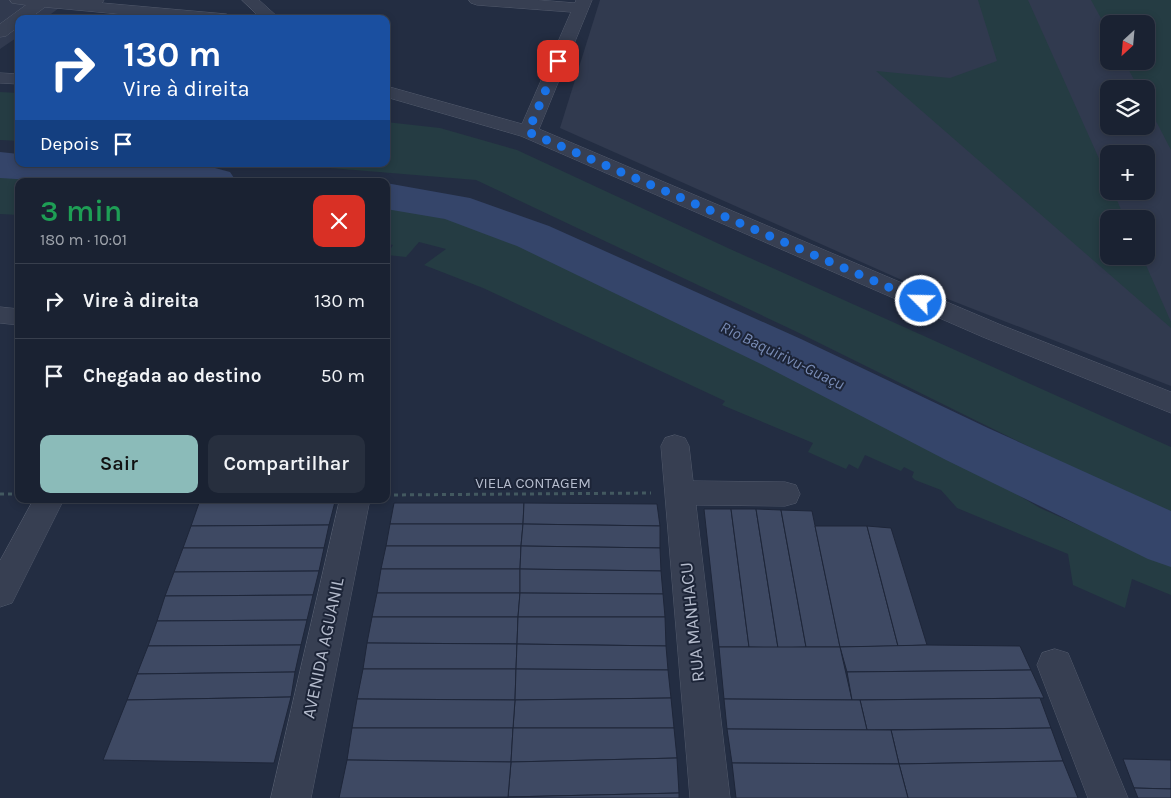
<!DOCTYPE html>
<html lang="pt">
<meta charset="utf-8">
<style>
body{margin:0;font-family:Karla,sans-serif;background:#272f3e;color:#f1f3f6;height:100vh;display:flex;flex-direction:column;font-size:19px;white-space:nowrap}
*{box-sizing:border-box;margin:0}
p{font-size:16px;color:#9fa4ac}
.icon{flex:none;width:28px;height:28px;fill:none;stroke:currentColor;stroke-width:2;stroke-linecap:round;stroke-linejoin:round}
.map{position:relative;flex:1;overflow:hidden}
.panel{position:absolute;left:15px;top:178px;width:375px;height:325px;display:flex;flex-direction:column;background:#1a2232;border-radius:10px;box-shadow:0 2px 8px #0003,0 0 0 1px #383f4d}
.panel>*{flex:none}
.banner{position:absolute;left:15px;top:15px;width:375px;height:152px;border-radius:10px;box-shadow:0 2px 8px #0003,0 0 0 1px #383f4d;background:#1a4fa0;color:#fff;overflow:hidden}
.needle{width:32px;rotate:206deg}
.buttons{position:absolute;left:1100px;top:15px;display:grid;gap:10px}
.buttons a{display:grid;place-items:center;width:55px;height:55px;border-radius:10px;background:#1a2232;box-shadow:0 2px 8px #0003,0 0 0 1px #383f4d;font-size:25px}
.pin{position:absolute;display:grid;place-items:center;width:42px;height:42px;color:#fff;margin:-21px;border-radius:10px;box-shadow:0 2px 8px #0006}
.me{position:absolute;width:55px;margin:-28px;rotate:293deg;stroke-linejoin:round;filter:drop-shadow(0 0 4px #0008)}
.turn{display:flex;align-items:center;gap:18px;height:105px;padding:0 25px;font-size:22px}
.turn .icon{width:65px;height:65px;stroke-width:2.5}
.turn b{display:block;font-size:35px;line-height:42px}
.then{display:flex;align-items:center;height:48px;padding:0 25px;background:#0003;gap:10px;font-size:19px}
.round{display:grid;place-items:center;flex:none;width:52px;height:52px;border-radius:10px;background:#272f3e}
.head{display:flex;align-items:center;justify-content:space-between;height:85px;padding:0 25px}
h1{font-size:30px;font-weight:600;line-height:38px;color:#1e9e55}
.action{display:flex;gap:10px;margin-top:auto;padding:10px 25px}
.action a{flex:1;height:58px;border-radius:10px;background:#8bbbb9;color:#111;font-size:20px;font-weight:600;line-height:58px;text-align:center}
.action a+a{background:#272f3e;color:#f1f3f6}
ul{padding:0;list-style:none}
li{display:flex;align-items:center;gap:15px;height:75px;padding:0 25px;border-top:1px solid #383f4d}
li div{flex:1}
li b{display:block;font-size:19px}
li em{font-style:normal}
.map>svg:first-child{display:block}
.airport{fill:#313a4f;fill-rule:evenodd}
.green{fill:#253c43}
.lines{fill:none;stroke-linecap:round;stroke-linejoin:round}
.river{fill:#35456a;fill-rule:evenodd}
.building{fill:#3e4963;stroke:#1e2639}
.minor-casing{stroke:#525a6c;stroke-width:1}
.path{stroke:#435960;stroke-width:3;stroke-dasharray:4 4;stroke-linecap:butt}
.minor{fill:#373f52;fill-rule:evenodd}
.route{stroke:#1a73e8;stroke-width:9;stroke-dasharray:0 16.2}
.labels{text-anchor:middle;stroke-width:4;stroke-linejoin:round;paint-order:stroke}
.street-label{font-size:15px;fill:#b4bbcc;stroke:#1c2437}
.water-label{font-size:16px;font-style:italic;fill:#798cb6;stroke:#1c2437}
.near-street-label{font-size:18px;fill:#b4bbcc;stroke:#1c2437}
</style>
<div class="map">
<svg width="1171" height="798" viewBox="0 0 1171 798">
<rect width="100%" height="100%" fill="#232d42"/>
<g class="airport">
<path d="M0 0H70L44 19H19V36L0 49Z"/>
<path d="M600 0H1171V386L922 289 560 128ZM1109 24H1146V61H1109ZM1109 89H1146V126H1109ZM1109 154H1146V191H1109ZM1109 219H1146V256H1109Z"/>
</g>
<g class="green">
<path d="M978 0H1028L1109 181V191H1113L1125 219H1109V256H1142L1171 322V328L876 71 950 78 997 61Z"/>
<path d="M1091 0H1171V150L1146 102V89H1139L1124 61H1146V24H1109V33Z"/>
<path d="M0 92 19 93V141L0 140Z"/>
<path d="M386 122 440 128 517 150 730 249 1171 447V514L1123 493 795 331 476 180 282 164H386Z"/>
<path d="M0 172 96 181H19V215L0 214Z"/>
<path d="M386 206 508 232 665 304 938 447 1040 508 1171 566V595L1132 579 1125 608 1073 585 1068 554 957 508 941 490 915 480 912 477 914 472 904 467 901 471 865 455 858 469 849 464 846 469 808 452 813 443 722 405 725 401 483 288 424 265 446 249 419 242 406 257 387 255 393 245 386 243Z"/>
</g>
<g class="lines">
<g class="river">
<path d="M0 152 19 154V164H155L215 168 230 172 236 181H48L0 178Z"/>
<path d="M386 183 470 198 549 226 801 339 988 428 1171 511V567L1148 559 946 460 763 365 517 246 445 219 386 209Z"/>
</g>
</g>
<g class="building">
<path d="M335 502 329 525 191 526 199 503Z"/>
<path d="M394 503H524L523 524H390Z"/>
<path d="M524 503 657 504 660 526 523 524Z"/>
<path d="M704 509H731L749 647H719Z"/>
<path d="M731 509H756L778 648 749 647Z"/>
<path d="M756 509 781 510 806 647 778 648Z"/>
<path d="M781 510 812 511 840 647H806Z"/>
<path d="M390 524H523L521 546H386Z"/>
<path d="M523 524 660 526V548L521 546Z"/>
<path d="M329 525 324 548H183L191 526Z"/>
<path d="M815 526H867L898 646 840 647Z"/>
<path d="M867 526 891 528 927 645 898 646Z"/>
<path d="M386 546H521L520 569H381Z"/>
<path d="M521 546 660 548 661 571 520 569Z"/>
<path d="M183 548H324L319 571 174 572Z"/>
<path d="M381 569H520V593H377Z"/>
<path d="M520 569 661 571 663 594 520 593Z"/>
<path d="M319 571 313 595 165 596 174 572Z"/>
<path d="M377 593H520L518 617H372Z"/>
<path d="M520 593 663 594 665 617H518Z"/>
<path d="M313 595 307 620 157 621 165 596Z"/>
<path d="M372 617H518L517 644 367 643Z"/>
<path d="M518 617H665L666 646 517 644Z"/>
<path d="M307 620 301 645 148 646 157 621Z"/>
<path d="M367 643 517 644 516 669H363Z"/>
<path d="M517 644 666 646 668 670 516 669Z"/>
<path d="M301 645 295 672 137 674 148 646Z"/>
<path d="M927 645 1020 646 1031 670 847 672 840 647Z"/>
<path d="M719 647H840L852 700 724 699Z"/>
<path d="M363 669H516L515 700 357 699Z"/>
<path d="M516 669 668 670 671 698 515 700Z"/>
<path d="M1031 670 1044 698 852 700 847 672Z"/>
<path d="M295 672 291 697 127 700 137 674Z"/>
<path d="M291 697 274 763 103 760 127 700Z"/>
<path d="M671 698 674 728H513L515 700Z"/>
<path d="M1040 698 1051 728 867 730 860 700Z"/>
<path d="M357 699 515 700 513 728H352Z"/>
<path d="M724 699 860 700 867 730 727 729Z"/>
<path d="M352 728H513L511 762 347 760Z"/>
<path d="M513 728H674L677 758 511 762Z"/>
<path d="M1051 728 1063 761 899 764 891 730Z"/>
<path d="M727 729 891 730 899 764 732 763Z"/>
<path d="M677 758 679 793 508 797 511 762Z"/>
<path d="M1123 759 1171 760V789L1134 788Z"/>
<path d="M347 760 511 762 508 797 339 798Z"/>
<path d="M1063 761 1078 798H908L899 764Z"/>
<path d="M732 763 899 764 908 798H736Z"/>
<path d="M1134 788 1171 789V798H1138Z"/>
<path d="M679 793V798H508V797Z"/>
</g>
<g class="lines">
<g class="minor-casing">
<g id="minor">
<path d="M10 0H104L102 3 226 14 232 16 234 19H172L45 7 29 19H19V26L6 36 0 37V24L26 5 12 3Z"/>
<path d="M242 0H259L280 19H262Z"/>
<path d="M469 0H538L575 3 576 0H592L539 129 1001 325 1171 392V413L983 337 521 136 386 97V86L522 124 571 12 477 5 471 3Z"/>
<path d="M0 73 19 74V84L0 83Z"/>
<path d="M0 307 19 309V325L0 323Z"/>
<path d="M675 435 685 438 689 446 693 481 785 482 796 485 800 494 796 503 785 506 696 505 730 798H690L661 446 665 438Z"/>
<path d="M34 499H64L12 603 0 607V561Z"/>
<path d="M340 499H370L311 798H271Z"/>
<path d="M1055 649 1068 653 1128 798H1088L1037 665 1042 653Z"/>
</g>
</g>
<g class="path">
<path d="M0 494H19"/>
<path d="M386 495 651 493"/>
</g>
<use href="#minor" class="minor"/>
</g>
<g class="lines">
<path class="route" d="M558 61 528 132 921 301"/>
</g>
<g class="labels">
<g class="street-label">
<text x="533" y="488">VIELA CONTAGEM</text>
</g>
<g class="water-label">
<text transform="translate(783 355) rotate(26)" y="6">Rio Baquirivu-Guaçu</text>
</g>
<g class="near-street-label">
<text transform="translate(692 622) rotate(-96)" y="6">RUA MANHACU</text>
<text transform="translate(323 648) rotate(-78)" y="6">AVENIDA AGUANIL</text>
</g>
</g>
</svg>
<div class="buttons">
<a><svg class="needle" viewBox="-14 -14 28 28"><path d="M0-13l5 13h-10z" fill="#e53935"/><path d="M0 13l5-13h-10z" fill="#9fa4ac"/></svg></a>
<a><svg class="icon" aria-label="layers" viewBox="0 0 24 24"><path d="M12 4l9 5-9 5-9-5zM3 14l9 5 9-5"/></svg></a>
<a>+</a>
<a>−</a>
</div>
<div class="pin" style="left:558px;top:61px;background:#d93025"><svg class="icon" aria-label="arrive" viewBox="0 0 24 24"><path d="M6 21V4h12l-3 4 3 4H6"/></svg></div>
<svg class="me" style="left:921px;top:301px" viewBox="-20 -20 40 40"><circle r="17" fill="#1a73e8" stroke="#fff" stroke-width="3"/><path d="M0-11L8 9 0 5-8 9z" fill="#fff"/></svg>
<div class="banner">
<div class="turn"><svg class="icon" aria-label="right" viewBox="0 0 24 24"><path d="M7 20v-9h11M14 6l5 5-5 5"/></svg><div><b>130 m</b>Vire à direita</div></div>
<div class="then">Depois<svg class="icon" aria-label="arrive" viewBox="0 0 24 24"><path d="M6 21V4h12l-3 4 3 4H6"/></svg></div>
</div>
<section class="panel">
<div class="head"><div><h1>3 min</h1><p>180 m · 10:01</p></div><a class="round" style="background:#d93025;color:#fff"><svg class="icon" aria-label="close" viewBox="0 0 24 24"><path d="M6 6l12 12M18 6L6 18"/></svg></a></div>
<ul>
<li><svg class="icon" aria-label="right" viewBox="0 0 24 24"><path d="M7 20v-9h11M14 6l5 5-5 5"/></svg><div><b>Vire à direita</b></div><em>130 m</em></li>
<li><svg class="icon" aria-label="arrive" viewBox="0 0 24 24"><path d="M6 21V4h12l-3 4 3 4H6"/></svg><div><b>Chegada ao destino</b></div><em>50 m</em></li>
</ul>
<div class="action"><a>Sair</a><a>Compartilhar</a></div>
</section>
</div>
